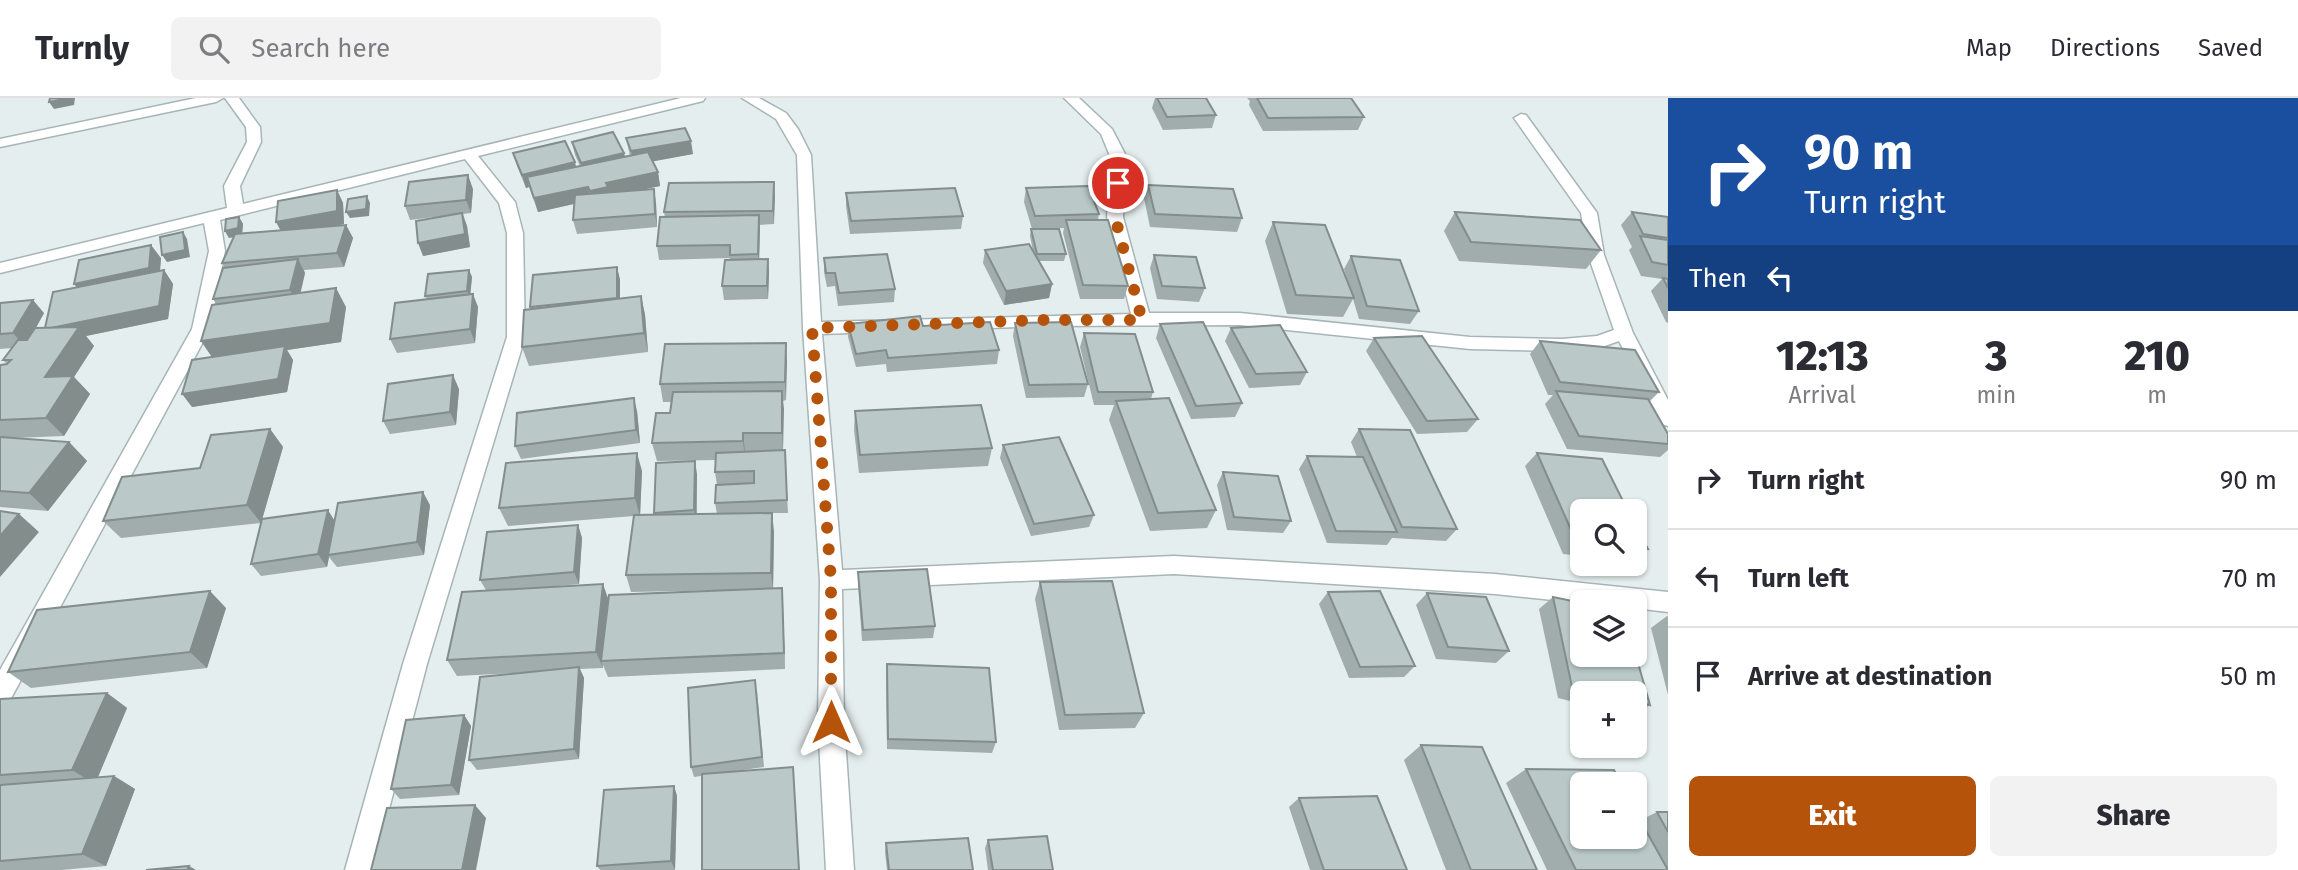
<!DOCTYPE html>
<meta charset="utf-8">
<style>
body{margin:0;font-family:"Fira Sans",sans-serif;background:#f2f2f3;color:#2b2b33;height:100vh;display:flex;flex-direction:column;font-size:26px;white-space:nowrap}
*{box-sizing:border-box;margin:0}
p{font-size:23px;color:#7c7c81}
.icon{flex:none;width:38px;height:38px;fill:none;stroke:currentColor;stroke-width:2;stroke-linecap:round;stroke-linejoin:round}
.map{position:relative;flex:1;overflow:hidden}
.panel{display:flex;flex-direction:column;background:#fff;width:630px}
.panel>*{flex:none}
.hud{background:#1a4fa0;color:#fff;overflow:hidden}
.tools{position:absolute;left:1570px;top:401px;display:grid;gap:14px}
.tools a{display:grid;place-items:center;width:77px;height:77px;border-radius:10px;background:#fff;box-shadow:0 2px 5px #0004;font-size:35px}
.pin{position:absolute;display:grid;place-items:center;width:60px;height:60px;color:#fff;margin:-30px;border:4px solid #fff;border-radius:50%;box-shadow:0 2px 7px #0007}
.me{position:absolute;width:77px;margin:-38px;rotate:0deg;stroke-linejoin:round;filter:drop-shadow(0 0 5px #0008)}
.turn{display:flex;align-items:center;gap:24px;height:147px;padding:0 21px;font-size:32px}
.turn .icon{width:91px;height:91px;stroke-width:2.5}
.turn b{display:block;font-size:49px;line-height:60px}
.then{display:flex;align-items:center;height:66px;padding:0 21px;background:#0003;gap:14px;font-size:26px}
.eta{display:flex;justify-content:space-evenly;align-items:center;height:119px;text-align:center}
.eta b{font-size:42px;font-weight:800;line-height:49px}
.primary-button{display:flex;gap:14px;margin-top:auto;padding:14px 21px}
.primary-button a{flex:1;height:80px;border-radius:10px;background:#b45309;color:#fff;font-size:28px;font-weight:800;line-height:80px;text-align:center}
.primary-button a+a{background:#f2f2f3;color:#2b2b33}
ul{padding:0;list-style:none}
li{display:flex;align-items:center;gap:21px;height:98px;padding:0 21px;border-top:2px solid #e1e1e2}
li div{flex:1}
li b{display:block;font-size:26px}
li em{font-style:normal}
header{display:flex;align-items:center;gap:42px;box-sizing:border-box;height:98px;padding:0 35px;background:#fff;border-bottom:2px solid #e1e1e2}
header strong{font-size:33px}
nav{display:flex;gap:38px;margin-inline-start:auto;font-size:24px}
.search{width:490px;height:63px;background:#f2f2f3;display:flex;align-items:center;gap:18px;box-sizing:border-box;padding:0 24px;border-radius:10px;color:#7c7c81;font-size:26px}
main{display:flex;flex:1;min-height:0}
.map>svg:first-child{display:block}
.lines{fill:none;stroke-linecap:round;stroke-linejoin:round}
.minor-casing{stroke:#a7b5b7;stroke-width:3}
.minor{fill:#fff;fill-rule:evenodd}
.wall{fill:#a0adac}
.shaded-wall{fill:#828d8c}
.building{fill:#bac9c8;stroke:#828d8c;stroke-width:2}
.route{stroke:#b45309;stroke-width:12;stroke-dasharray:0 21.6}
</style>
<header>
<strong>Turnly</strong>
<div class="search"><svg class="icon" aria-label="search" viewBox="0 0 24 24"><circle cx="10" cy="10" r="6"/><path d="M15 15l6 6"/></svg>Search here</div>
<nav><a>Map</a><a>Directions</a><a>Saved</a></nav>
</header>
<main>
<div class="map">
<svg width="1668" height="772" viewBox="0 0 1668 772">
<rect width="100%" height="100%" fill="#e5eeee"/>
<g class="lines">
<g class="minor-casing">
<g id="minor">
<path d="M196 0H223L216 4 0 49V41Z"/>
<path d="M225 0H239L260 29 261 44 240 88 243 106 681 0H705L703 3 478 58 515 104 523 135 525 239 427 566 373 772H345L403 566 507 239V135L499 105 465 61 220 122 225 153 210 231 9 604 0 607V572L192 231 209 153 204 125 0 175V165L227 110 224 88 247 44 246 29Z"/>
<path d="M742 0H759L786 15 798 31 811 57 821 224 1131 216 1107 119 1110 58 1101 36 1064 0H1079L1112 31 1126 58 1123 119 1149 215H1240L1470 239 1562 241 1597 238 1614 232 1588 157 1581 115 1514 20 1521 16 1526 17 1597 115 1604 157 1633 235 1668 302V328L1661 326 1619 243 1599 250 1562 253 1470 251 1240 227 1044 228 822 236 842 472 1174 458 1495 476 1668 494V514L1634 510V504L1582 505 1495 496 1174 476 842 491 844 624 854 772H826L818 624 820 482 803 230 797 57 776 21Z"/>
</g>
</g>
<use href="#minor" class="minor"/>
</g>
<g class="wall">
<path d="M1155 0H1206L1216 17 1212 30 1163 32 1152 10Z"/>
<path d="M1247 0H1351L1364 19 1358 32 1263 33 1249 7 1250 3Z"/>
<path d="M626 40 693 56 652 63 658 74 660 88 638 92 656 105 657 129 577 136 573 122 574 106 538 114 529 89 526 90 517 68 513 55 576 69 580 68 575 57 572 44 624 55 625 59 630 58Z"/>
<path d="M774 84V126L759 127V162L768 161 769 175 768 201 724 202 722 188 730 160 659 162 657 148 665 119 664 114Z"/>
<path d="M1148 87 1242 120 1237 134 1150 129 1144 100Z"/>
<path d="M1026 90 1099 116 1098 122 1128 188 1124 201H1080L1063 135 1064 130 1049 131 1066 156 1064 163H1039L1052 186 1049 200 1004 207 983 165 985 152 1033 153 1030 138 1031 131H1032L1024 104Z"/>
<path d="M473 91 471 115 463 116 467 128 470 149 423 158 443 118 410 122 405 108Z"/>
<path d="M337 92 343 105 344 126 336 128 346 127 353 140 344 169 304 172 305 175 300 195 346 209 341 244 287 252 293 262 287 294 192 309 212 259 201 243 216 206 213 201 225 170 222 165 234 139 229 140 225 133 239 119 243 126 242 136 281 132Z"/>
<path d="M846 95 963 118 961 131 850 136 846 108Z"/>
<path d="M1455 114 1601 152 1586 171 1459 163 1444 133Z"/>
<path d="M1632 114 1668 119V225L1666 224 1651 193 1662 181 1641 178 1629 152 1632 149 1621 127Z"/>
<path d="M1273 124 1350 190 1344 171 1351 158 1419 213 1410 226 1359 221 1353 201 1343 219 1287 216 1265 143Z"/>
<path d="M1154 157 1205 190 1199 204 1157 201 1150 170Z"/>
<path d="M161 160 160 173 164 172 173 186 168 221 86 238 94 248 74 279 90 296 64 338 14 340 69 344 87 363 48 413 0 409V268L7 266 3 262 12 250 0 251V205L44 215 36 230H45Z"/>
<path d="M824 160 895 191 894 204 838 208 835 188 827 189 824 174Z"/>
<path d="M617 169 620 182V201L641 198 645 217 648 254 529 268 522 249 531 211 530 209Z"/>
<path d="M469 172 472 179 470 196 478 209 475 245 397 255 390 241 427 201 425 198Z"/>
<path d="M1015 225 1088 286 1084 299 1026 300 1013 238Z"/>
<path d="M848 226 923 228 999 252 997 266 887 274 886 266 856 269 848 239Z"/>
<path d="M1160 226 1242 305 1235 319 1191 321 1156 240Z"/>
<path d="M1231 230 1307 274 1300 287 1249 290 1225 243Z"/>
<path d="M1084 235 1153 294 1151 301 1216 412 1207 430 1150 433 1109 322 1114 307H1094L1080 249Z"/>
<path d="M1374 240 1478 321 1467 334 1417 336 1366 253Z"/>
<path d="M1540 243 1659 294 1649 304 1668 336V352L1660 359 1567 351 1545 306 1553 297H1548L1530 256Z"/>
<path d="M786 245V302L783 303V352H785L788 415H764L774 433 773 491 782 490 785 571 608 579 603 567V570L580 571 584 580 579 661 477 672 469 662 533 574 457 578 447 562 486 492 480 482 578 427 582 440 579 486 536 490 609 501 734 492 631 494 626 477 634 418 508 428 499 410 642 373 640 417H655L654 415 697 376V416H717L715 405 717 387 715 374 716 362 657 363 652 345 670 315 671 304H663L660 286Z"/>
<path d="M459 291 456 327 390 336 383 323Z"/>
<path d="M637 313 640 345 521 361 515 348Z"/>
<path d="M855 313 992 350 988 368 859 375 854 332Z"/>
<path d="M270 331 283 349 261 425 121 440 103 423Z"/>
<path d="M1359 331 1457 431 1446 443 1392 440 1387 447 1327 445 1299 371 1307 358 1357 359 1351 344Z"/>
<path d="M1003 347 1094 417 1089 429 1031 438 1000 360Z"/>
<path d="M1537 355 1582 413V458L1563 456 1525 368Z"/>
<path d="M1223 374 1291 423 1283 435 1227 432 1217 387Z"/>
<path d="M430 407 424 457 337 469 329 459 327 469 261 478 251 466 335 422Z"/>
<path d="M1634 425 1648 451 1634 462Z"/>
<path d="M858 474 935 528 933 540 862 543 858 486Z"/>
<path d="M1040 484 1144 615 1135 630 1059 632 1035 501Z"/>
<path d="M1328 494 1415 568 1404 579 1349 580 1319 506Z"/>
<path d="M1427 495 1509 553 1496 565 1436 561 1416 507Z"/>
<path d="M1553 499 1650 607 1634 617V595H1582V606L1558 600 1539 511Z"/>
<path d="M226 510 207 570 31 590 8 574Z"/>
<path d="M1667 518 1668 519V597L1651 530Z"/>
<path d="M887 566 996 644 992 655 887 651 886 578Z"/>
<path d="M757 593 764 669 694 679 691 669Z"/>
<path d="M107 595 127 610 98 679 114 678 135 691 106 768 61 772H0V601Z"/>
<path d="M464 617 471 628 459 697 400 701 391 691Z"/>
<path d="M1421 647 1537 772H1446L1404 662Z"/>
<path d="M1526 671 1641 722 1657 714H1668V772H1547L1506 685Z"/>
<path d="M674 688 677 698 675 772H600L597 768Z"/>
<path d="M1299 700 1407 772H1310L1289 709Z"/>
<path d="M988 742 1053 772H988L985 750Z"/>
<path d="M886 745 973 772H887L885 754Z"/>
</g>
<g class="shaded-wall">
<path d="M69 0H75L74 7 54 11 49 4Z"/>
<path d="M691 43 693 56 634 67 631 53Z"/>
<path d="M624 55 627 68 584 78 581 65Z"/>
<path d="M575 64 578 77 527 79 529 89 526 90 522 77Z"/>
<path d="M658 74 660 88 610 99 593 106 590 93 606 85Z"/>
<path d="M468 77 473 91 471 115 466 102Z"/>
<path d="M774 84 775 98 774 126 773 113Z"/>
<path d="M588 89 591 102 538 114 534 100Z"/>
<path d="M654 91 656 105 657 129 655 116Z"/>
<path d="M337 92 343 105 344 126 283 137 276 124Z"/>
<path d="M367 98 370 105 369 118 350 120 346 114Z"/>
<path d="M462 115 467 128 470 149 423 158 418 145Z"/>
<path d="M759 117 760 130 759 170 758 156Z"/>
<path d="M239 119 243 126 242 137 229 140 225 133Z"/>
<path d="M346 127 353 140 344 169 337 155Z"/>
<path d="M183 134 187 141 190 159 167 164 162 157Z"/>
<path d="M151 147 161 160 159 184 85 199 74 186Z"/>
<path d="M298 161 305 175 298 206 290 192Z"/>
<path d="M768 161 769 175 768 201 767 188Z"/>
<path d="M617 169 620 182V214L617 200Z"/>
<path d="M164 172 173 186 168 221 86 238 94 248 74 279 90 296 64 338 46 320 44 231Z"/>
<path d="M469 172 472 179 470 200 467 193Z"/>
<path d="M1052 186 1049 200 1004 207 1006 193Z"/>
<path d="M336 190 346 209 341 244 287 252 293 262 287 294 192 309 182 296 214 262 201 243Z"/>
<path d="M473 196 478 209 475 245 470 231Z"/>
<path d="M641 198 645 217 648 254 644 235Z"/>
<path d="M33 202 44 215 25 249 13 235Z"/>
<path d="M786 245 787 263 786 302 785 284Z"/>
<path d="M453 277 459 291 456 327 450 314Z"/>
<path d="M782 293 784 311 783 353 782 335Z"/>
<path d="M634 300 637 313 640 345 636 332Z"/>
<path d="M270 331 283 349 261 425 247 407Z"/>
<path d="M743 335 745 354V362L743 343Z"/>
<path d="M69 344 87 363 48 413 29 395Z"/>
<path d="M637 355 642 373 640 418 635 400Z"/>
<path d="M695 363 697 376 696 425 694 412Z"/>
<path d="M423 394 430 407 424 457 417 444Z"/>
<path d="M328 412 336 425 328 457 329 459 327 469 318 456Z"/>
<path d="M772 415 774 433 773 492 771 475Z"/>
<path d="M19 416 39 434 0 479V438Z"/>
<path d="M578 427 582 440 579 486 574 474Z"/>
<path d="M603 486 609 503 601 563 603 570 596 554Z"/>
<path d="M782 490 783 507 785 571 784 555Z"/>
<path d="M210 493 226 510 207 570 190 554Z"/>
<path d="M579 569 584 580 579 661 574 651Z"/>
<path d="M107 595 127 610 95 686 72 672Z"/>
<path d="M464 617 471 628 459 697 451 687Z"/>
<path d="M114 678 135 691 106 768 82 756Z"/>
<path d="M674 688 677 698 675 772 671 763Z"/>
<path d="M475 707 486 720 476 772H462Z"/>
<path d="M189 768 196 772H187Z"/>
</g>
<g class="building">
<path d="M50 0H69L49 4Z"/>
<path d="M1157 0H1206L1216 17 1167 19Z"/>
<path d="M1257 0H1351L1364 19 1268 20Z"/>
<path d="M685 30 691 43 631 53 626 40Z"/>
<path d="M613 34 624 55 581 65 572 44Z"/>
<path d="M565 43 575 64 522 77 513 55Z"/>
<path d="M648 54 658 74 606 85 608 89 590 93 588 89 534 100 527 79Z"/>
<path d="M468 77 466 102 405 108 409 84Z"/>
<path d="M774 84 773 113 664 114 669 85Z"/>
<path d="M1148 87 1233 91 1242 120 1155 116Z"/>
<path d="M1088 88 1099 116 1035 118 1026 90Z"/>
<path d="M955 90 963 118 851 123 846 95Z"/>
<path d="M654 91 655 116 573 122 575 97Z"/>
<path d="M337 92V113L276 124 278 103Z"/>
<path d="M367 98 366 111 346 114 348 101Z"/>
<path d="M1455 114 1580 122 1601 152 1471 144Z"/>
<path d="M1632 114 1668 119V140L1643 136Z"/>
<path d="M462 115 465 136 418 145 416 123Z"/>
<path d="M759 117 758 156 730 157V147L657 148 660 119Z"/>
<path d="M239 119 238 130 225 133 226 121Z"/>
<path d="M1066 122H1108L1128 188 1083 187Z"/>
<path d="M1273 124 1325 127 1354 200 1296 197Z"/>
<path d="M346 127 337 155 222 165 235 136Z"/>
<path d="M1031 131H1059L1066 156H1037Z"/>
<path d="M183 134 185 152 162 157 160 139Z"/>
<path d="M1640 138 1668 142V167L1652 164Z"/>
<path d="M1029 146 1052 186 1006 193 985 152Z"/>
<path d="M151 147 149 170 74 186 79 162Z"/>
<path d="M887 156 895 191 839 195 835 175H826L824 160Z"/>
<path d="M1154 157 1196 159 1205 190 1162 188Z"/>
<path d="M1351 158 1400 162 1419 213 1367 208Z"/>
<path d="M298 161 290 192 213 201 223 170Z"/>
<path d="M768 161 767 188H722L725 162Z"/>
<path d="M617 169V200L530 209 533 177Z"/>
<path d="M164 172 159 208 51 230H45L53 194Z"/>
<path d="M469 172 467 193 425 198 428 176Z"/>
<path d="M1663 180 1668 181V190Z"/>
<path d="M336 190 330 225 201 243 212 207Z"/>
<path d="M473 196 470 231 390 241 395 205Z"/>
<path d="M641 198 644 235 522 249 524 212Z"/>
<path d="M33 202 13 235 0 236V205Z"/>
<path d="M920 218 923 228 990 224 999 252 888 260 886 252 856 256 848 226Z"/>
<path d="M1071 224 1088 286 1029 287 1015 225Z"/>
<path d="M1203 224 1242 305 1196 308 1160 226Z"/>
<path d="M1280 227 1307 274 1256 276 1231 230Z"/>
<path d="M79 229 45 279 73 278 46 320 0 322V268L1 267 7 266 11 262H3L18 242H27L35 230Z"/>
<path d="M1084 235 1135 236 1153 294H1098Z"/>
<path d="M1422 238 1478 321 1427 323 1374 240Z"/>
<path d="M1540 243 1635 252 1659 294 1560 284Z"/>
<path d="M786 245 785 284 660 286 665 246Z"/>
<path d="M285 248 278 281 182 296 192 262Z"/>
<path d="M453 277 450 314 383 323 388 286Z"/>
<path d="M782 293V335H743V343L652 345 656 315H670L673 294Z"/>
<path d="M1556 293 1648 301 1668 336V346L1579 338Z"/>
<path d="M634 300 636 332 515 348 517 315Z"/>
<path d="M1169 300 1216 412 1158 415 1116 303Z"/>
<path d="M981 307 992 350 860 357 855 313Z"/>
<path d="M270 331 247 407 103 423 122 379 200 370 211 337Z"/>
<path d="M1359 331 1410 332 1457 431 1402 429Z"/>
<path d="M0 339 69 344 29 395 0 393Z"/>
<path d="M1059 339 1094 417 1034 426 1003 347Z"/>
<path d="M785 352 787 402 715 405 716 387 754 385V373L715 374 716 355Z"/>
<path d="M637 355 635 400 499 410 506 365Z"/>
<path d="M1537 355 1602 361 1628 413H1582V444L1576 443Z"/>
<path d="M1307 358 1363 359 1397 434 1336 433Z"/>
<path d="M695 363 694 412 654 415 656 365Z"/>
<path d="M1223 374 1278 378 1291 423 1234 419Z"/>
<path d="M423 394 417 444 328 457 338 405Z"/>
<path d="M328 412 318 456 251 466 262 421Z"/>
<path d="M0 413 19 416 0 438Z"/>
<path d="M772 415 771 475 626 477 634 417Z"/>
<path d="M1634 425 1648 451 1634 449Z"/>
<path d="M578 427 574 474 480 482 487 434Z"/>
<path d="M927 471 935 528 863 532 858 474Z"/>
<path d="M1112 483 1144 615 1065 617 1040 484Z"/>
<path d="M603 486 596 554 447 562 462 494Z"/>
<path d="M782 490 784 555 601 563 609 497Z"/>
<path d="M210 493 190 554 8 574 37 512Z"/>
<path d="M1380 493 1415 568 1360 569 1328 494Z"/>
<path d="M1427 495 1486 499 1509 553 1448 549Z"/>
<path d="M1553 499 1582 505V556H1634V551L1650 607 1634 603V595H1599L1572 589Z"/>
<path d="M887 566 989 570 996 644 888 641Z"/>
<path d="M579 569 574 651 469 662 480 579Z"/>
<path d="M755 582 762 659 691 669 688 590Z"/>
<path d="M107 595 72 672 0 677V601Z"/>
<path d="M464 617 451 687 391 691 406 622Z"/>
<path d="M1421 647 1482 649 1537 772H1471Z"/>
<path d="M793 669 799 772H702V676Z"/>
<path d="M1526 671 1614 672 1621 686H1582V738H1634V711L1668 772H1576Z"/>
<path d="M114 678 82 756 0 763V687Z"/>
<path d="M674 688 671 763 597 768 604 692Z"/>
<path d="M1377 698 1407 772H1324L1299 700Z"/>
<path d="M475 707 462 772H371L387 710Z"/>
<path d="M1657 714H1668V734Z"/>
<path d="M1047 738 1053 772H993L988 742Z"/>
<path d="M968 740 973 772H889L886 745Z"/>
<path d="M189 768 187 772H146Z"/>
</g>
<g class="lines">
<path class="route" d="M831 624V482L812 230 1044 222H1142L1115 119 1118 85"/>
</g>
</svg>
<div class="tools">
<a><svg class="icon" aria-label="search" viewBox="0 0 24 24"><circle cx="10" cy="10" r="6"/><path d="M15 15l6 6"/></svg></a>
<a><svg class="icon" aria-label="layers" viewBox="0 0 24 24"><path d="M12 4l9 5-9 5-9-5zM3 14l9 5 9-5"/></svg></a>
<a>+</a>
<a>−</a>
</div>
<div class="pin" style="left:1118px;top:85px;background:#d93025"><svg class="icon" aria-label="arrive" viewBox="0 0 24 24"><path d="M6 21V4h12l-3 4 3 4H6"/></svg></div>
<svg class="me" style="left:831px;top:624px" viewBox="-20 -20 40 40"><path d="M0-17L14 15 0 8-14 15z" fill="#b45309" stroke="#fff" stroke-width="4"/></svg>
</div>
<section class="panel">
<div class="hud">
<div class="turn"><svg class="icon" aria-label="right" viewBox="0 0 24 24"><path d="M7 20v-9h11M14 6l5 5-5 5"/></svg><div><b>90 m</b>Turn right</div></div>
<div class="then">Then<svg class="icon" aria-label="left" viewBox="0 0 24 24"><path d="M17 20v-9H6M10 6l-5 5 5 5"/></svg></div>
</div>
<div class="eta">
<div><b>12:13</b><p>Arrival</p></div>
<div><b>3</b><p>min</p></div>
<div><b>210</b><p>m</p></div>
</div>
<ul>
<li><svg class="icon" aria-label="right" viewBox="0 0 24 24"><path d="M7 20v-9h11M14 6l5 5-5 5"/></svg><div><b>Turn right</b></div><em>90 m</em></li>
<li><svg class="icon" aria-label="left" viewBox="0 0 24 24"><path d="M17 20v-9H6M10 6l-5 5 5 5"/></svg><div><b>Turn left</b></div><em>70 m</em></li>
<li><svg class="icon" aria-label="arrive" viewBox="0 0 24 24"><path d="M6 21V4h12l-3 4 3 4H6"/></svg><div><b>Arrive at destination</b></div><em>50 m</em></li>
</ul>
<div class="primary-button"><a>Exit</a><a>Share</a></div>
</section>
</main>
